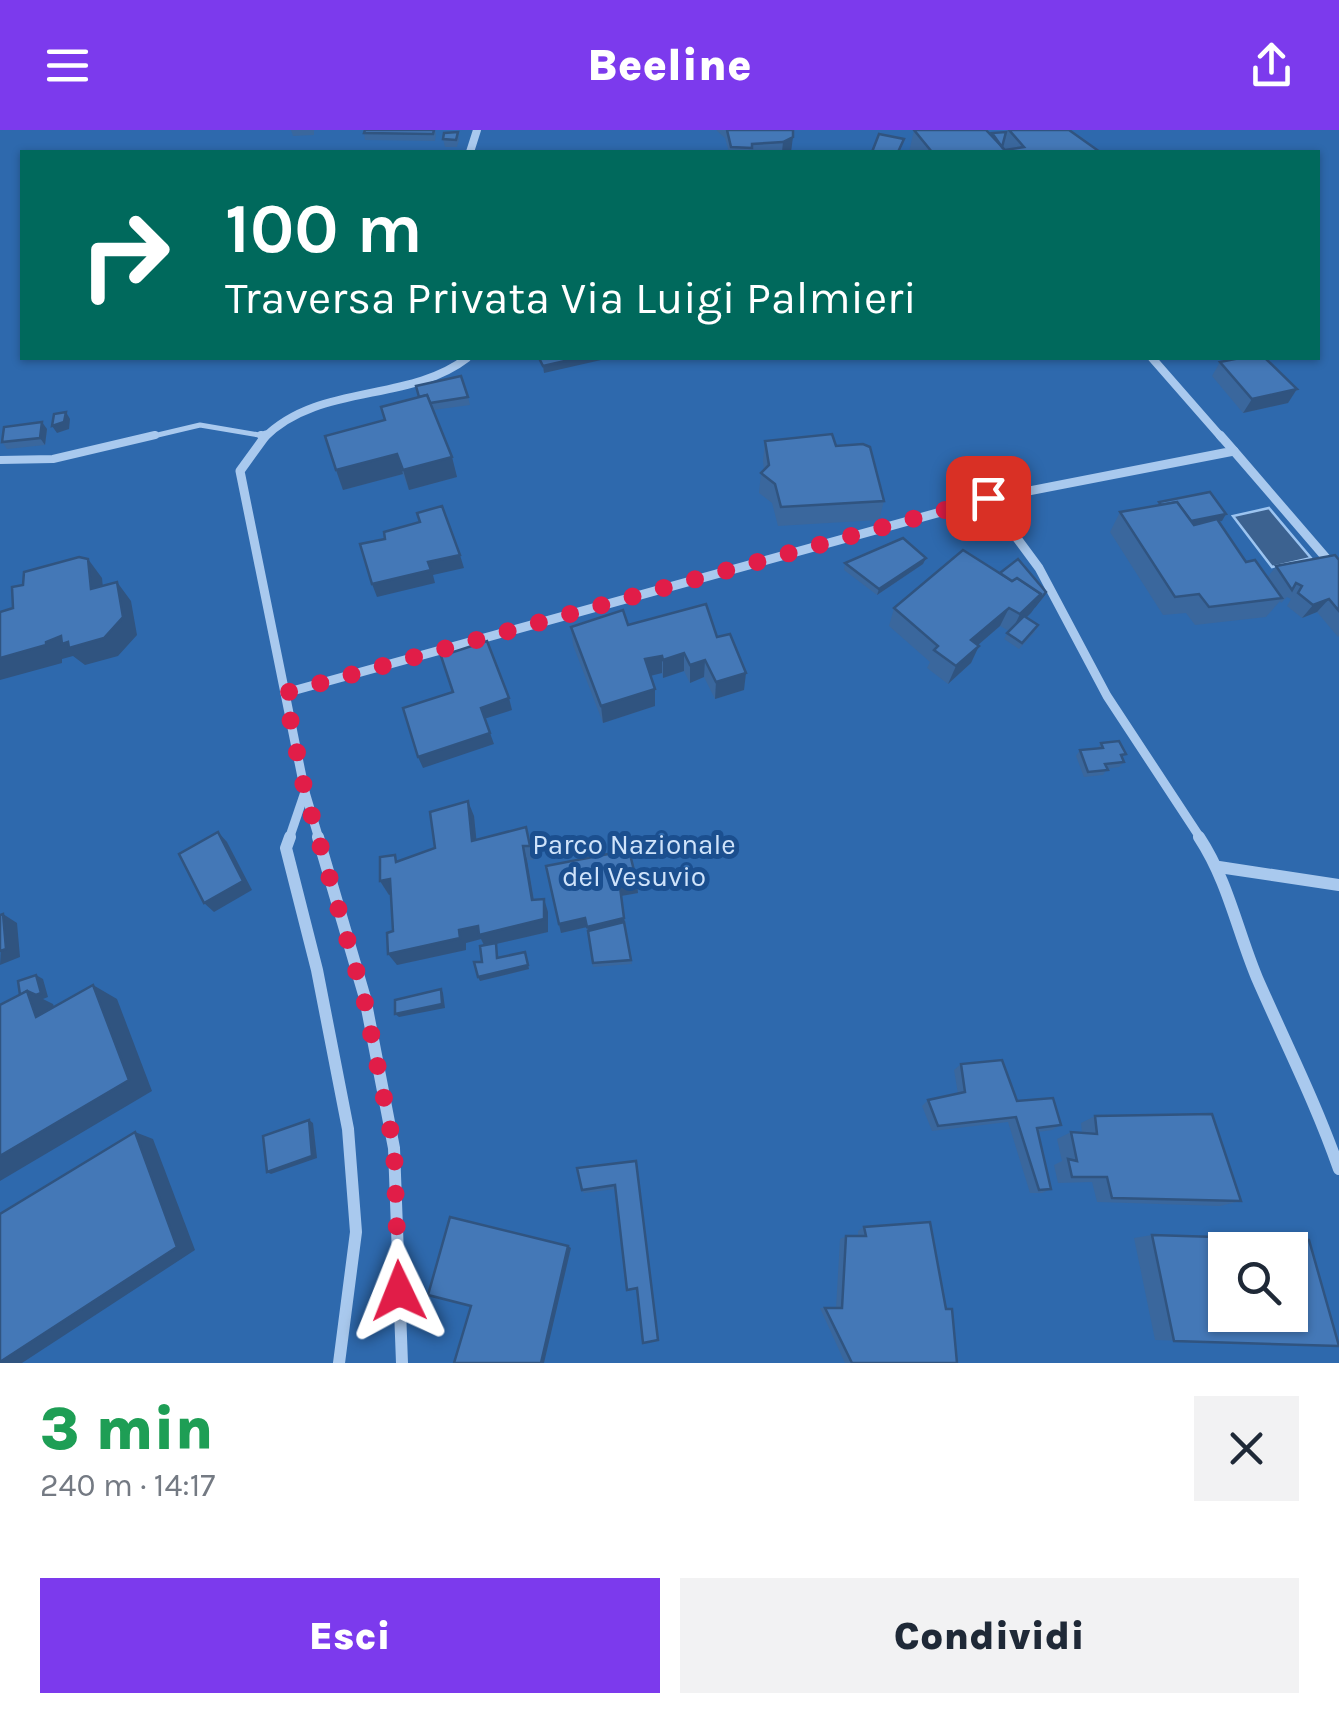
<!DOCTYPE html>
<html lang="it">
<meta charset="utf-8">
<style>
body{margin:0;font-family:Karla,sans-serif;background:#f2f2f3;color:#1f2937;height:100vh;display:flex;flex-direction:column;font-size:38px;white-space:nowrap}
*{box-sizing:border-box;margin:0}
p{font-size:32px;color:#747a83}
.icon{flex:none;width:55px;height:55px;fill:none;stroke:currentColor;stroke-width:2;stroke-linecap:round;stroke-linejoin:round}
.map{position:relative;height:1233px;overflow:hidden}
.details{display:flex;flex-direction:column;background:#fff;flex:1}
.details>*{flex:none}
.hud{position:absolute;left:20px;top:20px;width:1300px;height:210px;border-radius:0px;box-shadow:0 2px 8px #0004;background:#00695c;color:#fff;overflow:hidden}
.controls{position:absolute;left:1208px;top:1102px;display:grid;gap:20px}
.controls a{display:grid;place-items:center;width:100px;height:100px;border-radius:0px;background:#fff;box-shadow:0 2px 8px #0004;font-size:50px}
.pin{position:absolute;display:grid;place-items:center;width:85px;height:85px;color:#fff;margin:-42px;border-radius:20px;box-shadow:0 5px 15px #0006}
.me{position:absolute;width:110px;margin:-55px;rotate:358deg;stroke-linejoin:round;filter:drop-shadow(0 0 8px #0008)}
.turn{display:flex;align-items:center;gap:35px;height:210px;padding:0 40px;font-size:45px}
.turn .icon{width:130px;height:130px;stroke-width:2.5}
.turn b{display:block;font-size:70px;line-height:85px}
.round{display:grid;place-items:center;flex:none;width:105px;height:105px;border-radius:0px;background:#f2f2f3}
.overview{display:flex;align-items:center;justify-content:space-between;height:170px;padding:0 40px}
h1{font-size:60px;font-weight:800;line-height:75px;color:#1e9e55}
.cta{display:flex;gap:20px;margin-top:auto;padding:20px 40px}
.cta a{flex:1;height:115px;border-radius:0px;background:#7c3aed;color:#fff;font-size:40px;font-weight:800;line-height:115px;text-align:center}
.cta a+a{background:#f2f2f3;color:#1f2937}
header{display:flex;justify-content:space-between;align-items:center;height:130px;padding:0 40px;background:#7c3aed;color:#fff;font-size:45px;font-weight:800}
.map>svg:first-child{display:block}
.green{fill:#2e69ad;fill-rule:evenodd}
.water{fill:#3c6290;stroke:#9cc4f0;stroke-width:2.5}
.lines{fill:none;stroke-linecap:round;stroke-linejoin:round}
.lane-far1{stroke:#a9c9ee;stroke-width:5}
.lane{stroke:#a9c9ee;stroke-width:8}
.street-far2{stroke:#a9c9ee;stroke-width:8}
.street-far1{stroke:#a9c9ee;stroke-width:9}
.street{stroke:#a9c9ee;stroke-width:12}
.wall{fill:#3a679d}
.shaded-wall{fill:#305480}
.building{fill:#4478b7;stroke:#305480;stroke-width:2.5;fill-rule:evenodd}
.route{stroke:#e11d48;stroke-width:18;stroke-dasharray:0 32.4}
.labels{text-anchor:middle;stroke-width:10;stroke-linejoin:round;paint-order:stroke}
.park-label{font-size:28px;fill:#cfe3fa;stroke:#1b4f8f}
</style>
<header><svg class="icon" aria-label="menu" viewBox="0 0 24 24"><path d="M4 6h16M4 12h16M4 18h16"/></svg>Beeline<svg class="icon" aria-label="share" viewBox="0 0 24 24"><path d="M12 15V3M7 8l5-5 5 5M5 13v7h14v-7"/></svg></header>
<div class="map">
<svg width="1339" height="1233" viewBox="0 0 1339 1233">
<rect width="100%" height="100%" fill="#1b4f8f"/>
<path class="green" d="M0 0H1339V1233H0ZM22 22H1318V228H22ZM1225 1120H1290V1185H1225Z"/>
<path class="water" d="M1269 378 1311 428 1272 437 1233 386Z"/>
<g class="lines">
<path class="lane-far1" d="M145 308 200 295 265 306"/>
<g class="lane">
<path d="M261 305 265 306"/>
<path d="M0 330 53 329 155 305"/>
</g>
<g class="street-far2">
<path d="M470 22 477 0"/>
<path d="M1152 228 1222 308"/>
<path d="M264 308C318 253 409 273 467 228"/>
</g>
<g class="street-far1">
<path d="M266 305 240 341 305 662 319 709"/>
<path d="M1234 321 1339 443"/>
<path d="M285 563 988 369"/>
<path d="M289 709 305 662"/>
<path d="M1201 709 1107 566 1039 438 988 369 1234 321 1220 305"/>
</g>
<g class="street">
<path d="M290 707 286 718 317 840 348 999 356 1102 339 1233"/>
<path d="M318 707 365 868 394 1018 402 1233"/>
<path d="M1199 707C1228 751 1237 800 1257 848 1285 912 1316 973 1339 1039"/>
<path d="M1219 737 1339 755"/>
</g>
</g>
<g class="wall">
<path d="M291 0H314V5L293 6Z"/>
<path d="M365 0H435L436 4 435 11 365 10 364 3Z"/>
<path d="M716 0H793L791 22H729L725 8Z"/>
<path d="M914 0 992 5V3L1006 2 1007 0H1069L1100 22H909Z"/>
<path d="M458 2 459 10 457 17H445L443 9Z"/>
<path d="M1220 232 1297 259 1288 273 1243 283 1212 246Z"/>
<path d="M468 267 470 275 433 280 452 327 457 347 409 360 403 344 343 360 336 340 385 290 381 277Z"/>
<path d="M47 299 45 315 7 319 2 312Z"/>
<path d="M765 311 836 316 884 371 879 390 778 396 772 373 759 363 761 343 764 340 763 331Z"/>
<path d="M1159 372 1222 391H1219L1246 432 1267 448 1276 436 1339 430V506L1338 507 1317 482 1302 488 1287 476 1291 469 1287 467 1281 473 1280 471 1266 487 1195 495 1186 483 1163 485 1110 402 1120 382 1158 375Z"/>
<path d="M926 428 923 434 877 465 844 440 845 433Z"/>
<path d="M1000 443 1046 462 1043 468 1026 488 1035 502 1019 519 1004 509 1009 501 1000 496 978 515 971 533 948 554 927 538 930 532 889 496 894 478Z"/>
<path d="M628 495 717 507 744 560 715 569 704 547 690 553 684 541 663 548 662 543 650 546 655 576 603 593 573 515 571 497Z"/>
<path d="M1101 613 1126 624 1122 628 1124 632 1119 637 1107 639 1103 645 1084 647 1076 626 1080 620 1097 619Z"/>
<path d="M474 686 476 710 530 712 534 730H527L534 769H544L548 782V802L496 814 499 828 525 822 529 839 480 851 478 847 484 816 481 809 466 813V820L397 835 393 801 391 764 389 765 380 751 399 731 435 718Z"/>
<path d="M546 736 638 763 621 766 632 834 593 837 587 797 561 803Z"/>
<path d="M961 934 1017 971 1061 995 1052 1000 1038 1002 1051 1059 1042 1063H1030L1008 992 932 1001 922 976 928 970 958 964 954 940Z"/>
<path d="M1095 986 1241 1071 1220 1076 1097 1072 1092 1052 1058 1053 1054 1035 1062 1031 1057 1009 1071 1002 1082 1003 1081 993Z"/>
<path d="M636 1031 637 1159 628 1161 615 1059 584 1063 582 1060Z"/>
<path d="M864 1097 957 1233H845L820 1178H836L840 1109 846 1106H858V1101Z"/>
<path d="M1152 1105 1339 1216 1155 1210 1134 1108Z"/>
</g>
<g class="shaded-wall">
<path d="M793 7 791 22H782L783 12Z"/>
<path d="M578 228H610L544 243 543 236Z"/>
<path d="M1297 259 1288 273 1243 283 1252 269Z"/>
<path d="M66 282 70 289 69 299 57 303 52 296Z"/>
<path d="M42 292 47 299 45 315 40 308Z"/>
<path d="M397 324 403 344 343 360 336 340Z"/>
<path d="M452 327 457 347 409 360 403 340Z"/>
<path d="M1226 384 1222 391 1173 400 1177 393Z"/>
<path d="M460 425 464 438 433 445 435 453 377 467 372 454 428 432Z"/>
<path d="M926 428 923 434 877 465 879 459Z"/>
<path d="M88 429 102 448 105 478 91 459Z"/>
<path d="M117 452 131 471 137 505 118 526 85 535 73 526 62 529V533L0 550V528L46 512Z"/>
<path d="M1046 462 1031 483 1011 503 1020 484 1041 464Z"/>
<path d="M1329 469 1317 482 1302 488 1313 475Z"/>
<path d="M1009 478 1000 496 963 528 971 510Z"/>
<path d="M979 516 971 533 948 554 956 536Z"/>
<path d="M684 523V541L663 548V530Z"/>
<path d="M662 526V543L646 547 645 529Z"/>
<path d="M705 530 704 547 690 553V535Z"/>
<path d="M746 543 744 560 715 569 716 552Z"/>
<path d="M655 559V576L603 593 601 576Z"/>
<path d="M509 568 512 580 484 589 481 578Z"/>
<path d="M490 603 494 614 423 638 418 627Z"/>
<path d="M468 671 474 686 478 725 472 711Z"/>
<path d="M218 702 227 712 252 760 214 782 204 773Z"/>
<path d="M523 716 527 730 536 783 532 770Z"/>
<path d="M390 749 398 762 389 765 380 751Z"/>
<path d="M637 753 638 763 621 766 620 757Z"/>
<path d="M544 769 548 782V802L496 814 499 832 485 817 481 809 466 813V820L397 835 388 824 459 800Z"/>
<path d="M3 784 17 793 20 827 0 835Z"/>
<path d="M585 788 587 797 561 803 559 794Z"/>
<path d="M624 788 625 797 589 805 587 797Z"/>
<path d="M525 822 529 839 480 851 478 847Z"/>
<path d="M36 845 43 849 48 867 43 869 53 874 63 900 36 887 27 861Z"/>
<path d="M93 855 117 869 152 961 0 1051V1026Z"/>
<path d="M441 859 443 863 445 878 399 887 395 884Z"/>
<path d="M309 990 313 993 317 1028 271 1044 267 1042Z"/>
<path d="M135 1002 153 1009 195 1120 22 1233H0Z"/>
<path d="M568 1116 571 1118 544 1233H541Z"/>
</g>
<g class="building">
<path d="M365 0H434L433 4 364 3Z"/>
<path d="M727 0H793V7L783 12 752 14V18L731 17Z"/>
<path d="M914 0H986L1005 20 1024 17 1009 0H1069L1100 22H932Z"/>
<path d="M458 2 456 10 443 9 444 3Z"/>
<path d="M1006 2 1002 17 992 3Z"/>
<path d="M879 4 904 9 898 22H872Z"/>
<path d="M539 228H578L543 236Z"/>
<path d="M1240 228H1265L1297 259 1252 269 1220 232Z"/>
<path d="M461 246 468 267 430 273 427 265 419 267 416 256Z"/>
<path d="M427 265 452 327 403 340 397 324 336 340 325 306 385 290 381 277Z"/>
<path d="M66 282 64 292 52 296 54 284Z"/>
<path d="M42 292 40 308 2 312 4 297Z"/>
<path d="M832 304 836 316 863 314 870 317 884 371 781 377 775 354 761 343 769 335 765 311Z"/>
<path d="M1210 362 1226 384 1191 391 1177 372 1161 375 1159 372Z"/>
<path d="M1177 372 1194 395 1217 389 1246 432 1255 430 1282 468 1209 477 1199 464 1175 467 1120 382Z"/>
<path d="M442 376 460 425 428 432 431 440 372 454 360 414 385 409 384 402 420 392 417 383Z"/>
<path d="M903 408 926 428 879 459 845 433Z"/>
<path d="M963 420 1012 451 1017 448 1041 464 1020 484 1009 478 971 510 979 516 956 536 934 520 938 516 894 478Z"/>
<path d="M1335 425 1339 430V481L1329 469 1313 475 1298 463 1302 456 1296 453 1292 460 1276 436Z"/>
<path d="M79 427 88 429 91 459 117 452 123 487 104 508 69 518 68 512 62 514 61 506 46 512V515L0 528V482L13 478 12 457 23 455 24 442Z"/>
<path d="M1018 429 1046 462 1034 477 1041 464 1017 448 1012 451 1000 443Z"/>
<path d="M706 474 717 507 730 504 746 543 716 552 705 530 690 535 684 523 663 530 662 526 645 529 655 559 601 576 571 497 623 480 628 495Z"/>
<path d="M1024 486 1038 495 1022 513 1007 503Z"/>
<path d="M487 511 509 568 481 578 490 603 418 627 403 578 453 562 441 526Z"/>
<path d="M1119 611 1126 624 1121 625 1124 632 1105 634 1108 640 1088 642 1080 620 1103 618 1101 613Z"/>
<path d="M468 671 472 711 526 697 530 716H523L532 770 544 769V789L479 805 478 796 459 800 460 808 388 824 387 803 393 801 390 749 380 751V727L395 725 396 732 435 718 430 682Z"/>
<path d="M218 702 243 751 204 773 179 724Z"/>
<path d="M629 720 637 753 620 757 624 788 587 797 585 788 559 794 546 736Z"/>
<path d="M3 784 6 819 0 821V785Z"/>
<path d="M624 792 631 830 593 833 588 801Z"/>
<path d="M496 813 497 828 525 822 528 835 478 847 474 832H482L480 816Z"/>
<path d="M36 845 41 863 36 865 27 861 20 865 18 851Z"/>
<path d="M93 855 129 950 0 1026V875L27 861 36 887Z"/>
<path d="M441 859 442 874 395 884V870Z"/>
<path d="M1002 930 1017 971 1053 968 1061 995 1037 998 1051 1059 1039 1060 1016 987 938 996 928 970 965 962 961 934Z"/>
<path d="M1212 984 1241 1071 1112 1068 1107 1047H1072L1068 1029 1077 1031 1071 1002 1097 1004 1095 986Z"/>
<path d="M309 990 312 1026 267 1042 263 1006Z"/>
<path d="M135 1002 177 1117 0 1232V1084Z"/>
<path d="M636 1031 658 1210 643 1213 637 1158 627 1160 615 1055 582 1060 577 1038Z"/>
<path d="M450 1087 568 1116 541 1233H454L471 1176 428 1165Z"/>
<path d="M930 1092 946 1179H952L957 1233H852L825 1178H842L846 1106H866L864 1097Z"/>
<path d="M1152 1105 1309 1110 1339 1216 1174 1211ZM1225 1120H1290V1185H1225Z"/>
</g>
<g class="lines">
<path class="route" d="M399 1161 394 1018 364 868 305 662 285 563 988 368"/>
</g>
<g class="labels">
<g class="park-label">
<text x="634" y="724">Parco Nazionale<tspan x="634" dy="32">del Vesuvio</tspan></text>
</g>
</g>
</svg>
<div class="controls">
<a><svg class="icon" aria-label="search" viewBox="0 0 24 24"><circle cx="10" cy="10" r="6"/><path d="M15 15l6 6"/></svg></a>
</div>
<div class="pin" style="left:988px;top:368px;background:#d93025"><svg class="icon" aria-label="arrive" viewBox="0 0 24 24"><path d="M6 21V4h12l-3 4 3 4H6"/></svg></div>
<svg class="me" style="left:399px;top:1161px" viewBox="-20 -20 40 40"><path d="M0-17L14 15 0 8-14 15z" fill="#e11d48" stroke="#fff" stroke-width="4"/></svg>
<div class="hud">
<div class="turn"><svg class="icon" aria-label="right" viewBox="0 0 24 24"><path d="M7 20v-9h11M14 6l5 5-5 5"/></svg><div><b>100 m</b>Traversa Privata Via Luigi Palmieri</div></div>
</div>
</div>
<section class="details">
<div class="overview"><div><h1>3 min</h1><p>240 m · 14:17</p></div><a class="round"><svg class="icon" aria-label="close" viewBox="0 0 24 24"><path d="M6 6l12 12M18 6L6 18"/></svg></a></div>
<div class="cta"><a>Esci</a><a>Condividi</a></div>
</section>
